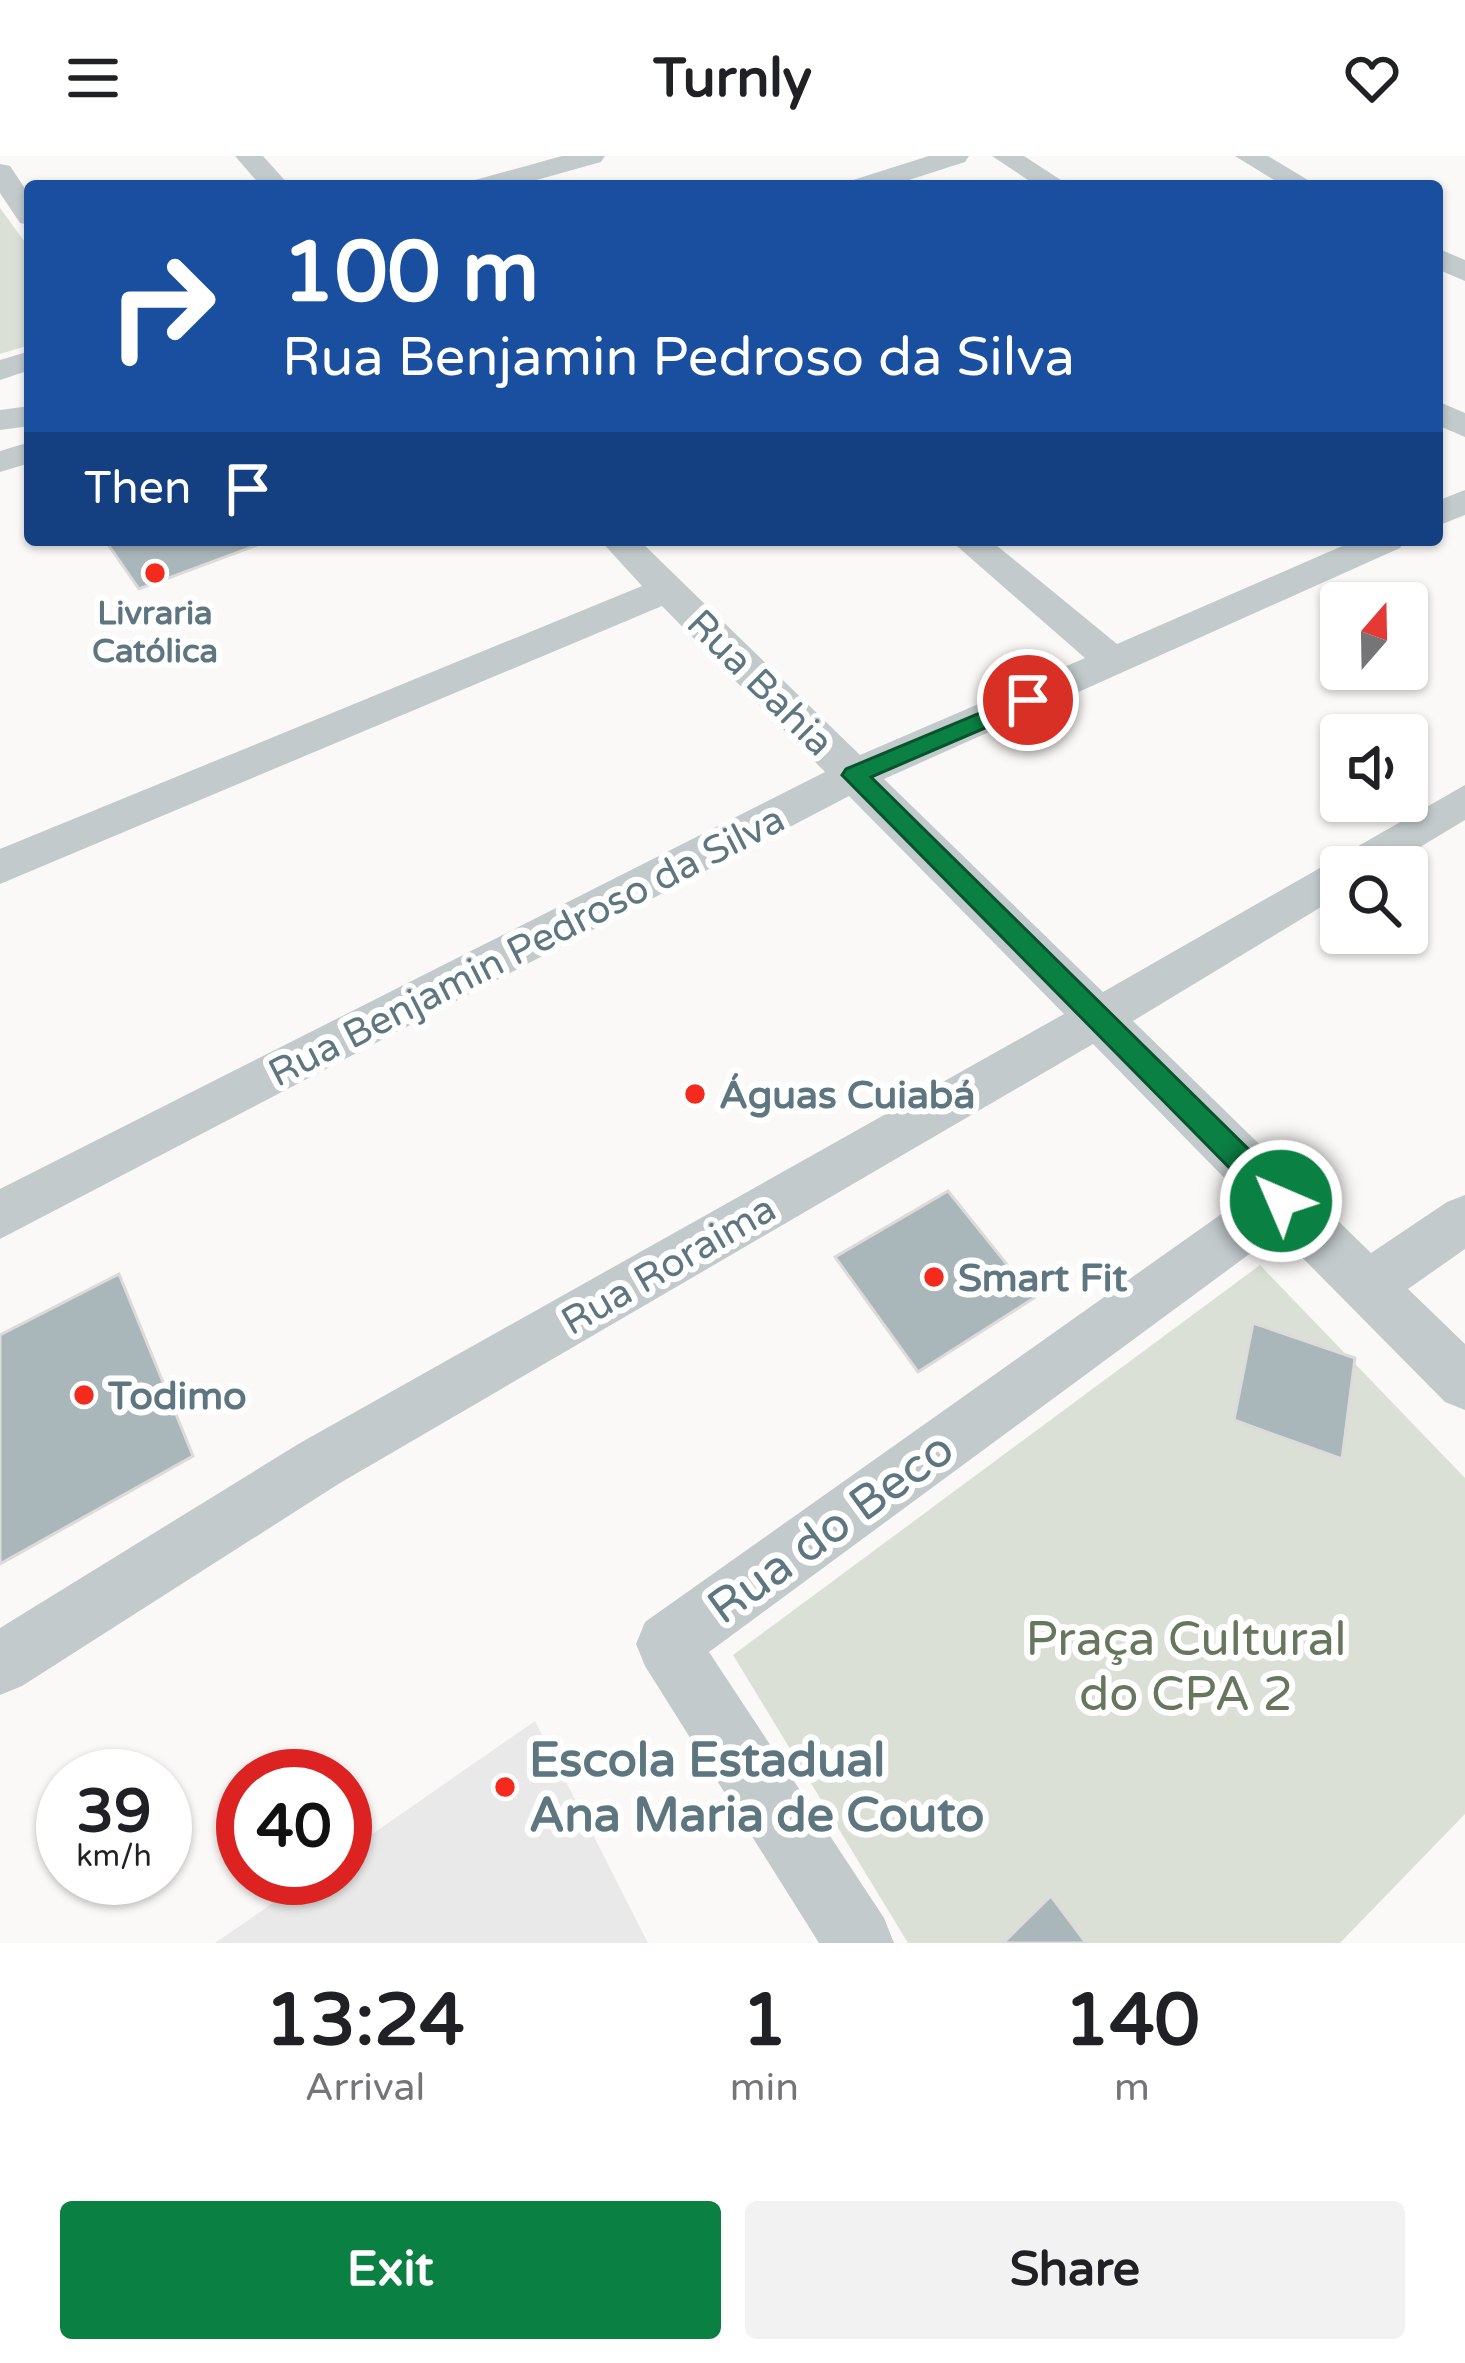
<!DOCTYPE html>
<meta charset="utf-8">
<style>
body{margin:0;font-family:"Varela Round",sans-serif;background:#f2f2f2;color:#202124;height:100vh;display:flex;flex-direction:column;font-size:45px;white-space:nowrap}
*{box-sizing:border-box;margin:0}
p{font-size:39px;color:#757577}
.icon{flex:none;width:66px;height:66px;fill:none;stroke:currentColor;stroke-width:2;stroke-linecap:round;stroke-linejoin:round}
.map{position:relative;height:1787px;overflow:hidden}
.details{display:flex;flex-direction:column;background:#fff;flex:1}
.details>*{flex:none}
.hud{position:absolute;left:24px;top:24px;width:1419px;height:366px;border-radius:12px;box-shadow:0 3px 9px #0004;background:#1a4fa0;color:#fff;overflow:hidden}
.needle{width:78px;rotate:20deg}
.fabs{position:absolute;left:1320px;top:426px;display:grid;gap:24px}
.fabs a{display:grid;place-items:center;width:108px;height:108px;border-radius:12px;background:#fff;box-shadow:0 3px 9px #0004;font-size:60px}
.speed{position:absolute;left:36px;top:1593px;display:flex;gap:24px;font-size:60px;font-weight:700;text-align:center}
.speed>*{display:grid;place-content:center;width:156px;height:156px;border-radius:50%;background:#fff;box-shadow:0 3px 9px #0004;line-height:1}
.speed small{font-size:30px;font-weight:400}
.speed .limit{border:18px solid #d22;background:#fff;color:#111}
.pin{position:absolute;display:grid;place-items:center;width:102px;height:102px;color:#fff;margin:-51px;border:6px solid #fff;border-radius:50%;box-shadow:0 3px 12px #0007}
.me{position:absolute;width:132px;margin:-66px;rotate:315deg;stroke-linejoin:round;filter:drop-shadow(0 0 9px #0008)}
.turn{display:flex;align-items:center;gap:42px;height:252px;padding:0 60px;font-size:54px}
.turn .icon{width:156px;height:156px;stroke-width:2.5}
.turn b{display:block;font-size:84px;line-height:102px}
.then{display:flex;align-items:center;height:114px;padding:0 60px;background:#0003;gap:24px;font-size:45px}
.eta{display:flex;justify-content:space-evenly;align-items:center;height:204px;text-align:center}
.eta b{font-size:72px;font-weight:800;line-height:84px}
.button{display:flex;gap:24px;margin-top:auto;padding:24px 60px}
.button a{flex:1;height:138px;border-radius:12px;background:#0b8043;color:#fff;font-size:48px;font-weight:800;line-height:138px;text-align:center}
.button a+a{background:#f2f2f2;color:#202124}
header{display:flex;justify-content:space-between;align-items:center;height:156px;padding:0 60px;background:#fff;font-size:54px;font-weight:800}
.map>svg:first-child{display:block}
.built{fill:#e8e9e8}
.green{fill:#dbe0d6}
.building{fill:#a9b6ba;stroke:#dcdbd9;stroke-width:3}
.lines{fill:none;stroke-linecap:round;stroke-linejoin:round}
.minor{fill:#c2cacc;fill-rule:evenodd}
.route{fill:#0b8043;stroke:#07532c;stroke-width:3}
.poi-dot{fill:#f42a1d;stroke:#fff;stroke-width:4.5}
.labels{text-anchor:middle;stroke-width:12;stroke-linejoin:round;paint-order:stroke}
.far-poi-label{font-size:33px;font-weight:bold;fill:#5e767f;stroke:#fff}
.street-label{font-size:39px;fill:#5e767f;stroke:#fff}
.poi-label{font-size:39px;font-weight:bold;fill:#5e767f;stroke:#fff;text-anchor:start}
.near-street-label{font-size:48px;fill:#5e767f;stroke:#fff}
.near-park-label{font-size:48px;fill:#66775e;stroke:#fff}
.near-poi-label{font-size:48px;font-weight:bold;fill:#5e767f;stroke:#fff;text-anchor:start}
</style>
<header><svg class="icon" aria-label="menu" viewBox="0 0 24 24"><path d="M4 6h16M4 12h16M4 18h16"/></svg>Turnly<svg class="icon" aria-label="heart" viewBox="0 0 24 24"><path d="M12 20l-8-8c-3-5 5-10 8-4 3-6 11-1 8 4z"/></svg></header>
<div class="map">
<svg width="1465" height="1787" viewBox="0 0 1465 1787">
<rect width="100%" height="100%" fill="#faf9f7"/>
<path class="built" d="M535 1565 648 1787H215L309 1722H345V1697Z"/>
<g class="green">
<path d="M0 52 30 93V189L0 198Z"/>
<path d="M1260 1109 1465 1322V1658L1340 1787H908L733 1499Z"/>
</g>
<g class="building">
<path d="M105 384H260V388L139 433Z"/>
<path d="M948 1035 1034 1142 918 1216 835 1101Z"/>
<path d="M119 1118 193 1300 0 1408V1179Z"/>
<path d="M1253 1167 1355 1202 1342 1303 1234 1264Z"/>
<path d="M1051 1740 1086 1787H1003Z"/>
</g>
<g class="lines">
<g class="minor">
<path d="M235 0H263L290 30H261Z"/>
<path d="M562 0H605L601 6 515 30H471L475 24Z"/>
<path d="M929 0H969L965 6 890 30H849L853 24Z"/>
<path d="M992 0H1024L1070 30H1037Z"/>
<path d="M1235 0H1268L1318 30H1284Z"/>
<path d="M0 8 10 10 30 40V69L20 67 0 37Z"/>
<path d="M1437 92 1465 104V125L1437 113Z"/>
<path d="M30 195V214L0 224V204Z"/>
<path d="M1437 245 1465 257V281L1437 269Z"/>
<path d="M30 250V270L0 274V254Z"/>
<path d="M30 286V307L0 316V295Z"/>
<path d="M1465 334V359L1437 370V345Z"/>
<path d="M600 384H639L860 599 1085 502 950 384H990L1117 488 1356 384H1405L1400 392 884 623 1103 836 1465 629V664L1387 711H1341V739L1133 865 1371 1097 1447 1046 1465 1039V1093L1408 1133 1465 1188V1254L1445 1246 1278 1077 709 1496 884 1762 894 1787H819L645 1510 636 1488 645 1466 1244 1042 1093 888 340 1327 22 1530 0 1539V1472L300 1287 1064 858 849 640 0 1083V1033L825 616 662 450 0 728V693L642 430Z"/>
</g>
</g>
<path class="route" d="M1028 537 1040 544 1036 550 871 621 1292 1036 1296 1045 1292 1054 1281 1058 1271 1054 842 619 846 613Z"/>
<g class="poi-dot">
<circle cx="155" cy="417" r="12"/>
<circle cx="695" cy="938" r="12"/>
<circle cx="934" cy="1121" r="12"/>
<circle cx="84" cy="1239" r="12"/>
<circle cx="505" cy="1631" r="12"/>
</g>
<g class="labels">
<g class="far-poi-label">
<text x="155" y="468">Livraria<tspan x="155" dy="38">Católica</tspan></text>
</g>
<g class="street-label">
<text transform="translate(761 526) rotate(45)" y="14">Rua Bahia</text>
<text transform="translate(526 789) rotate(-27)" y="14">Rua Benjamin Pedroso da Silva</text>
<text transform="translate(668 1108) rotate(-30)" y="14">Rua Roraima</text>
</g>
<g class="poi-label">
<text x="719" y="952">Águas Cuiabá</text>
<text x="958" y="1135">Smart Fit</text>
<text x="108" y="1253">Todimo</text>
</g>
<g class="near-street-label">
<text transform="translate(830 1371) rotate(-36)" y="17">Rua do Beco</text>
</g>
<g class="near-park-label">
<text x="1186" y="1499">Praça Cultural<tspan x="1186" dy="55">do CPA 2</tspan></text>
</g>
<g class="near-poi-label">
<text x="529" y="1620">Escola Estadual<tspan x="529" dy="55">Ana Maria de Couto</tspan></text>
</g>
</g>
</svg>
<div class="fabs">
<a><svg class="needle" viewBox="-14 -14 28 28"><path d="M0-13l5 13h-10z" fill="#e53935"/><path d="M0 13l5-13h-10z" fill="#757577"/></svg></a>
<a><svg class="icon" aria-label="sound" viewBox="0 0 24 24"><path d="M4 9h4l5-4v14l-5-4H4zM17 9q2 3 0 6"/></svg></a>
<a><svg class="icon" aria-label="search" viewBox="0 0 24 24"><circle cx="10" cy="10" r="6"/><path d="M15 15l6 6"/></svg></a>
</div>
<div class="speed"><div>39<small>km/h</small></div><div class="limit">40</div></div>
<div class="pin" style="left:1028px;top:544px;background:#d93025"><svg class="icon" aria-label="arrive" viewBox="0 0 24 24"><path d="M6 21V4h12l-3 4 3 4H6"/></svg></div>
<svg class="me" style="left:1281px;top:1045px" viewBox="-20 -20 40 40"><circle r="17" fill="#0b8043" stroke="#fff" stroke-width="3"/><path d="M0-11L8 9 0 5-8 9z" fill="#fff"/></svg>
<div class="hud">
<div class="turn"><svg class="icon" aria-label="right" viewBox="0 0 24 24"><path d="M7 20v-9h11M14 6l5 5-5 5"/></svg><div><b>100 m</b>Rua Benjamin Pedroso da Silva</div></div>
<div class="then">Then<svg class="icon" aria-label="arrive" viewBox="0 0 24 24"><path d="M6 21V4h12l-3 4 3 4H6"/></svg></div>
</div>
</div>
<section class="details">
<div class="eta">
<div><b>13:24</b><p>Arrival</p></div>
<div><b>1</b><p>min</p></div>
<div><b>140</b><p>m</p></div>
</div>
<div class="button"><a>Exit</a><a>Share</a></div>
</section>
